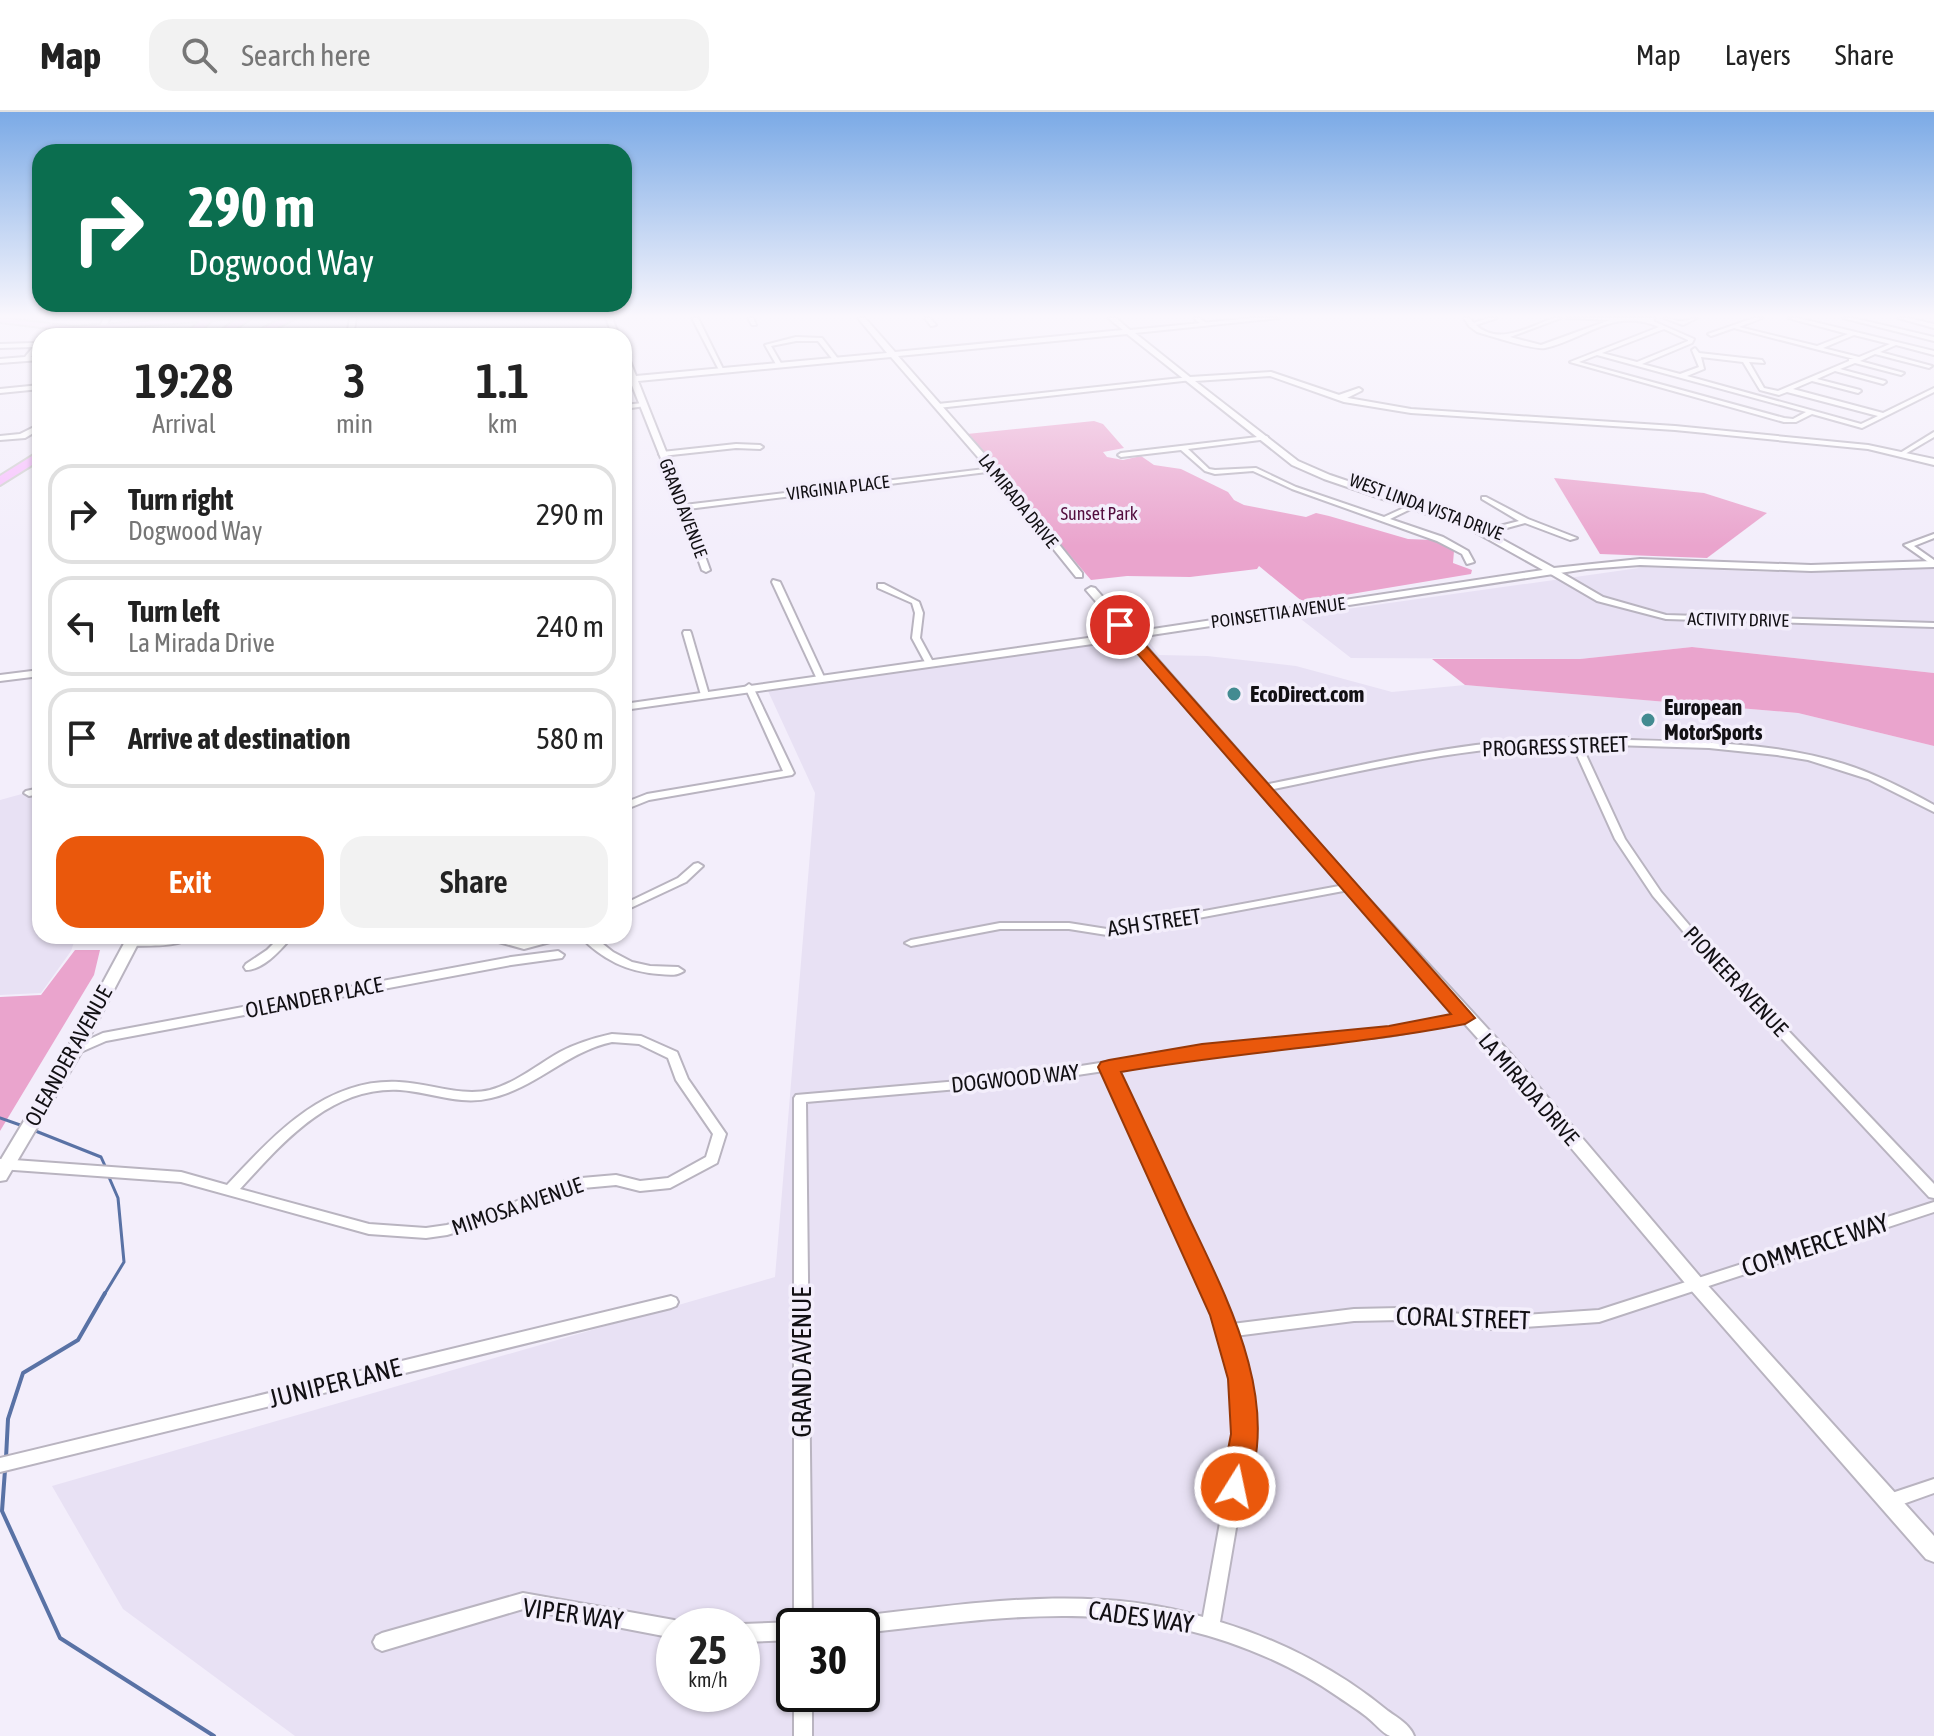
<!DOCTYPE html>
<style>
body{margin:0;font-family:"Asap Condensed",sans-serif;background:#f2f2f2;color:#222;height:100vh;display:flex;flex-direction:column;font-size:30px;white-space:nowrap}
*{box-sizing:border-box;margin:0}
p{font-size:26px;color:#767676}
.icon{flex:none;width:44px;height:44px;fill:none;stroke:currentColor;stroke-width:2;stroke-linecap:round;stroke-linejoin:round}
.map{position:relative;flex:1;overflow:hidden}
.panel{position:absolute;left:32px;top:216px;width:600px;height:616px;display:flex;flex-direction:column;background:#fff;border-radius:24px;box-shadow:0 2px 6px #0004}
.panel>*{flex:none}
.top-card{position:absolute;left:32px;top:32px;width:600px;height:168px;border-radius:24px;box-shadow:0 2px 6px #0004;background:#0b6e4f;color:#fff;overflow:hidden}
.speed{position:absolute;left:656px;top:1496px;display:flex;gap:16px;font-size:40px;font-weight:700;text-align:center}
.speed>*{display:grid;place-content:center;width:104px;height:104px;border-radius:50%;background:#fff;box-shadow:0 2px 6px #0004;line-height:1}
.speed small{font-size:20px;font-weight:400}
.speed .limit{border:4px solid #111;border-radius:12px;background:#fff;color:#111}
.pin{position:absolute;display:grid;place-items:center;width:68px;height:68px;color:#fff;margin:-34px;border:4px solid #fff;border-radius:50%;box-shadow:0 2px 8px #0007}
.me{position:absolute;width:88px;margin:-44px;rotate:10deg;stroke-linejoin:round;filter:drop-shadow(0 0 6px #0008)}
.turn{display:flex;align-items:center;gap:28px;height:168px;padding:0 24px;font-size:36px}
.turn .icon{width:104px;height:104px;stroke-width:2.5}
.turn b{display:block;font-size:56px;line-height:68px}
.eta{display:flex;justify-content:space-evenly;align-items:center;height:136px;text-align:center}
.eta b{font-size:48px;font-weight:600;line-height:56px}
.action{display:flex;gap:16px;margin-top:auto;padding:16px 24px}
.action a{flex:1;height:92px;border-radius:24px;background:#ea580c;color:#fff;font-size:32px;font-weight:600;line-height:92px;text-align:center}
.action a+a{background:#f2f2f2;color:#222}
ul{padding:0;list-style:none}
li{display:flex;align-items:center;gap:24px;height:100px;margin:0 16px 12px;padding:0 8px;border:4px solid #e0e0e0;border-radius:24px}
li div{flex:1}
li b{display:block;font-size:30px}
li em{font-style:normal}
header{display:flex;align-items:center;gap:48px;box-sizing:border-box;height:112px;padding:0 40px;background:#fff;border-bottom:2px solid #e0e0e0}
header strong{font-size:38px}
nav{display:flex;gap:44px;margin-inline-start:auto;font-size:28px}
.search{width:560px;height:72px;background:#f2f2f2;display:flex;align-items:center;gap:20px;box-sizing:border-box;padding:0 28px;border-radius:24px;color:#767676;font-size:30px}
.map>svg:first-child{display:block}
.built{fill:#e8e1f4;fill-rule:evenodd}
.green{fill:#eaa4cd}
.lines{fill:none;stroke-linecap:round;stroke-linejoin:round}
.stream-far1{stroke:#5972a5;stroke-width:3}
.stream{stroke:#5972a5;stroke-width:4}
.street-casing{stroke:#b9b4c0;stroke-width:4}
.secondary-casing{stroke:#b9b4c0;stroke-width:4}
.primary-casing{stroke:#d0cfd0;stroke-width:4}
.highway-casing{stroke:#d0cfd0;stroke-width:4}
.street{fill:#fff;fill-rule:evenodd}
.secondary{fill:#fff;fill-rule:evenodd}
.primary{fill:#fad8fe;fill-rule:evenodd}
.highway{fill:#f7befd;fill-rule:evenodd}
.route{fill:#ea580c;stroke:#983908;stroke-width:2}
.poi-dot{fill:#438b91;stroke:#f3eefb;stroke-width:3}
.labels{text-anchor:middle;stroke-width:7;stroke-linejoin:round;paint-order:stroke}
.far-street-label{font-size:18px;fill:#121014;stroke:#f3eefb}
.far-park-label{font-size:18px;fill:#530d3e;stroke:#f3eefb}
.poi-label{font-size:22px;font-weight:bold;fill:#121014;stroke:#f3eefb;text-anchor:start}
.street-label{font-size:22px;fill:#121014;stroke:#f3eefb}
.near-street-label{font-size:26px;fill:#121014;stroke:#f3eefb}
</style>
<header>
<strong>Map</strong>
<div class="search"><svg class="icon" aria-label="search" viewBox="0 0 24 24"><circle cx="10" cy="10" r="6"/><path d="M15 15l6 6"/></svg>Search here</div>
<nav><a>Map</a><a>Layers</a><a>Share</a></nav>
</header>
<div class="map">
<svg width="1934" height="1624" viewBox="0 0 1934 1624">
<rect width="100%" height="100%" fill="#f3eefb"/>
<g class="built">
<path d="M1646 455 1768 460 1934 457V561L1692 535 1580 547 1351 546 1297 504Z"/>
<path d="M1142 521 1159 543 1207 544 1296 554 1392 580 1465 573 1798 601 1934 634V1624H295L123 1497 52 1374 775 1165 815 681 768 579ZM674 1514H742V1582H674ZM794 1514H862V1582H794Z"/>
<path d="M40 677V824H75V827L71 839 41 881 0 883V688Z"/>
</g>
<g class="green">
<path d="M1094 309 1103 312 1124 336 1103 340 1107 345 1123 348 1141 344 1154 353 1181 357 1228 380 1234 388 1244 393 1306 405 1316 401 1329 404 1408 427 1432 428 1454 439 1453 451 1472 458 1471 462 1303 490 1259 454 1257 457 1190 465 1127 464 1091 468 967 322Z"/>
<path d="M1554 366 1704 381 1767 401 1707 446 1600 442Z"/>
<path d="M1692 535 1934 561V634L1798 601 1465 573 1432 547H1580Z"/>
<path d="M75 838H100L94 863 0 1019V885L41 883Z"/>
</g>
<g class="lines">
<g class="stream-far1">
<path d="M0 1006 23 1014"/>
<path d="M33 1018 101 1045 106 1056"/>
<path d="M104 1183 124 1150 118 1086 108 1063"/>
</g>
<g class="stream">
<path d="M6 1346 8 1307 23 1261 78 1228 105 1181"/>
<path d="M5 1358 2 1399 60 1526 214 1624"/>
</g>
<g class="street-casing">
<g id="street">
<path d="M692 206H698L724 259 719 258Z"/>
<path d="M748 206H753L756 213H752Z"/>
<path d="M925 206H930L936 213 931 214Z"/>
<path d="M1194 206H1200L1208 213 1203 214Z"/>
<path d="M1464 206H1469L1474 211 1488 206H1497L1476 213C1498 234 1530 215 1553 206H1561L1510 225 1541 233 1610 208 1567 206H1655L1653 209 1694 227 1692 231 1642 252 1680 262 1699 255 1692 238 1695 236 1699 241 1762 248 1764 251 1749 250 1764 276 1778 279 1849 249V247H1854L1734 216 1711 224 1708 222 1754 206H1762L1739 215 1817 234 1848 222 1788 206H1798L1934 239V243L1896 233 1880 240 1932 254 1929 256 1875 242 1860 249 1904 261 1901 263 1855 251 1840 257 1885 269 1886 270 1883 272 1835 259 1817 267 1860 278 1861 279 1858 281 1812 269 1793 277 1883 301 1932 277 1934 276V280L1862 316 1812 302 1796 310H1784L1570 250 1659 215C1613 195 1588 226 1545 236 1532 238 1491 224 1477 220L1469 214ZM1664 217 1688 228V229L1637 250 1602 241ZM1854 223 1890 232 1859 245 1823 236ZM1597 243 1806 300 1793 307 1784 306 1579 250ZM1701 245 1743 250 1760 278 1779 283 1787 280 1878 304 1861 312 1687 264 1704 257Z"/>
<path d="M1664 206C1670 206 1677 210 1683 209 1688 209 1692 206 1697 206L1683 213Z"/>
<path d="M1843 206H1853L1934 225V229Z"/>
<path d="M1898 206H1908L1934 212V216Z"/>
<path d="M796 225 822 226 839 248 834 249 818 229H796L771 234 782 253 777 254 765 233Z"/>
<path d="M33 231 39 234 31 245 40 244V248L0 251V247L25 245 33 235 0 236V232Z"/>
<path d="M1190 265 1192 266V268L938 296 935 294 938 292Z"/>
<path d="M40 273V277L0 281V277Z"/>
<path d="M1359 276 1362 278 1361 279 1343 288 1333 285Z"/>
<path d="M643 291 645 292V294L624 297V293Z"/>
<path d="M1934 320V325L1905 342 1900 341Z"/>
<path d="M1266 324 1268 325V327L1188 337 1209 357 1215 358 1256 356 1296 375 1384 405 1417 390H1421V392L1390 407 1443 425 1468 439 1474 450 1467 452 1462 442 1437 429 1292 377 1253 359 1215 362 1205 359 1181 338 1121 345 1118 343 1121 341Z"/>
<path d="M736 332 760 333 763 335 760 337 736 336 662 344 659 342 662 340Z"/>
<path d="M993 356 995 357V359L688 397 710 458 706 460 702 458 680 395 684 393Z"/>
<path d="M1482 385H1486L1528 407 1577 426 1570 428 1525 411 1492 420V416L1519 409 1482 387Z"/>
<path d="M1934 422V426L1914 434 1934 448V454L1904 433Z"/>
<path d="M1549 457H1555L1603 485 1666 503 1934 511V515L1666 507 1597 489 1549 461Z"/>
<path d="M773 468 780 470 824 565 823 567H817L816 565 772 470Z"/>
<path d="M878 472H884L919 490 923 501 920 526 933 550 932 552H926L912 526 915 501 912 491 878 476Z"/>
<path d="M684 519H690L691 521 709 583 708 585 705 586 701 583 683 521Z"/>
<path d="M749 572 753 575 794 661 792 663 649 688 624 698V691L647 682 783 659 745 575Z"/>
<path d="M1575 626C1665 631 1757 625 1844 652 1876 662 1905 677 1934 693V700L1868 667 1808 648 1777 643 1709 636 1581 632 1625 727 1661 780 1701 827 1934 1072V1086L1929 1085 1693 831 1653 784 1615 727 1572 632C1467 633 1366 658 1264 679L1259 676 1264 673C1335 659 1405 642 1476 633 1509 629 1542 628 1575 626Z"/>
<path d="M40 676V682L29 684 24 681 26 679Z"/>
<path d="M698 751 703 754 686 770 624 799V792L678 766 694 752Z"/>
<path d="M1350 772 1355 775 1354 777 1107 823 1069 817H1000L911 834 905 831 911 828 1000 811H1069L1107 817Z"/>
<path d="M178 824H194C177 836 151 833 131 834L125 831 131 828Z"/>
<path d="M281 824H293C281 837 264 858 246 858L244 855 246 852 267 838Z"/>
<path d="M482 824H502L524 829 547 824H567L565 826 524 837 484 826Z"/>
<path d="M580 824H593L613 840 632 850 650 854 678 855 684 859C677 864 669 863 659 862 628 860 601 847 580 824Z"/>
<path d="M558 839 564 843 562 846 511 853 106 929 74 943 70 942 68 939 70 936 103 921 511 845Z"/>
<path d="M1465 902 1469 903 1471 906 1469 909 1389 924 1202 943 1116 957 1229 1203 1232 1212 1354 1197 1400 1196 1493 1205 1599 1198 1934 1090V1100L1599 1210 1493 1217 1400 1208 1354 1209 1235 1224 1248 1267 1252 1322 1220 1510C1280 1528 1340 1559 1388 1599 1398 1606 1410 1613 1414 1624 1408 1624 1396 1624 1390 1624 1382 1621 1374 1610 1367 1605 1357 1597 1347 1591 1337 1584 1304 1561 1266 1543 1228 1530 1101 1487 991 1507 862 1521V1514H840L843 1508 849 1505C967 1493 1087 1470 1203 1505L1236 1322 1232 1267 1215 1203 1104 959 1017 972 806 990 812 1514H794V1528L742 1530V1514H738L742 1512 794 1510V986L796 983 1017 964 1202 935 1389 916Z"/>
<path d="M612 922 641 924 677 940 688 967 726 1022 717 1051 670 1076 640 1079 616 1073 572 1077 520 1100 447 1123 426 1126 369 1122 181 1070 0 1057V1047L181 1060 227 1073C274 1023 325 966 399 970 429 971 460 985 490 978 516 971 537 953 560 940 577 931 594 926 612 922ZM612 930 639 932 668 946 676 968 713 1022 706 1045 668 1066 640 1069 616 1063 570 1067 510 1092 447 1113 426 1116 369 1112 240 1077C283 1030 331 974 400 978 431 980 460 994 491 986 536 976 566 940 612 930Z"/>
<path d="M671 1184 676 1186 678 1190 676 1194 671 1196 0 1360V1346Z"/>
<path d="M1934 1367V1381L1889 1397 1883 1394 1881 1389 1883 1384Z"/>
<path d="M523 1481 674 1508 680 1511 682 1514H674V1526L523 1497 382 1539 376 1536 373 1530 376 1524 382 1521Z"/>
<rect x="794" y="1582" width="18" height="42"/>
</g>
</g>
<g class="secondary-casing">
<g id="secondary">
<path d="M104 206H110L101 224H95Z"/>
<path d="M350 206H356L353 224H347Z"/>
<path d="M606 206H612L619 224H613Z"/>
<path d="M858 206H865L895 240 1123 218 1108 206H1116L1130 218 1252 206H1279L1135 221 1190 265 1271 260 1348 286 1411 297 1675 314 1868 333 1934 347V353L1868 337 1675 318 1411 301 1344 290 1270 264 1195 269 1298 349 1330 363 1474 412 1554 456 1640 447 1811 453 1934 449V455L1811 459 1640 453 1586 457 1138 525 1355 772 1510 941 1702 1167 1934 1424V1450L1926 1447 1690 1177 1498 949 1345 778 1128 527 624 598V592L1123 521 1086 478 1091 475 1095 476 1133 520 1543 458 1468 416 1324 367 1292 353 1127 222 898 244 1008 369 1082 461V465H1076L1002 373 891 245 638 269 688 395 681 397 624 253V242L628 244 636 264 887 241Z"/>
<path d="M40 312V317L25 326 0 328V324L20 322Z"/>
<path d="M40 558V564L0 569V563Z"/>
<path d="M128 824H142L82 939 6 1068 0 1069V1049L66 939Z"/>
</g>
</g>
<g class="primary-casing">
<path id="primary" d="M0 206 74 215 194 206H234L74 219 0 210Z"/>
</g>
<g class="highway-casing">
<g id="highway">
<path d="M203 206H214L195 224H184Z"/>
<path d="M239 206H251L225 224H213Z"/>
<path d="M283 206H296L261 224H248Z"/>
<path d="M40 339V348L0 373V364Z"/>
</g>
</g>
<use href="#street" class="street"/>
<use href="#secondary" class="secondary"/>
<use href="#primary" class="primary"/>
<use href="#highway" class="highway"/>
</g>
<linearGradient id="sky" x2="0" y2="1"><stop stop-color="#7baae6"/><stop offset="0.47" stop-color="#faf7fd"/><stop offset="1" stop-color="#faf7fd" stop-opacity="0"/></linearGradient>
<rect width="1934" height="434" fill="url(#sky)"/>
<path class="route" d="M1115 510H1125L1475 906 1465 912C1351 934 1235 940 1121 960 1144 1008 1166 1056 1188 1104 1226 1184 1285 1294 1244 1384L1235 1387 1225 1384 1221 1375 1231 1322 1228 1267 1210 1203 1098 955 1101 950 1109 948 1202 932 1389 914 1451 902 1115 516Z"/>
<g class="poi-dot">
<circle cx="1234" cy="582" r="8"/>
<circle cx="1648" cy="608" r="8"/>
</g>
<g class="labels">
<g class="far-street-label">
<text transform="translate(838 376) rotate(-7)" y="6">VIRGINIA PLACE</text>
<text transform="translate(1018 389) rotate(51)" y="6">LA MIRADA DRIVE</text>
<text transform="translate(1426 395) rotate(20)" y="6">WEST LINDA VISTA DRIVE</text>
<text transform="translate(683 396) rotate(69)" y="6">GRAND AVENUE</text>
<text transform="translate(1278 501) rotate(-8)" y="6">POINSETTIA AVENUE</text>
<text transform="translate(1738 508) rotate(1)" y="6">ACTIVITY DRIVE</text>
</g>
<g class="far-park-label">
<text x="1099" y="408">Sunset Park</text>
</g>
<g class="poi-label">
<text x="1250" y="590">EcoDirect.com</text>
<text x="1664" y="603">European<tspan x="1664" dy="25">MotorSports</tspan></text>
</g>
<g class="street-label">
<text transform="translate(1555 634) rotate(-2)" y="8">PROGRESS STREET</text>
<text transform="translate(1154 810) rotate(-8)" y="8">ASH STREET</text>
<text transform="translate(1736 869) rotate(47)" y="8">PIONEER AVENUE</text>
<text transform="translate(314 885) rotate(-11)" y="8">OLEANDER PLACE</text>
<text transform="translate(68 944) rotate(-61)" y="8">OLEANDER AVENUE</text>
<text transform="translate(1015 966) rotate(-6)" y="8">DOGWOOD WAY</text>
<text transform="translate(1529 977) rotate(49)" y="8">LA MIRADA DRIVE</text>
<text transform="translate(517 1094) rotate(-19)" y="8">MIMOSA AVENUE</text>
</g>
<g class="near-street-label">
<text transform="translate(1815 1133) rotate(-18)" y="9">COMMERCE WAY</text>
<text transform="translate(1463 1206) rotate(2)" y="9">CORAL STREET</text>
<text transform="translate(802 1250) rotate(-90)" y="9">GRAND AVENUE</text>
<text transform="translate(335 1271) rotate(-14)" y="9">JUNIPER LANE</text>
<text transform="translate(573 1502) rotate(8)" y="9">VIPER WAY</text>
<text transform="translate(1141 1505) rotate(8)" y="9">CADES WAY</text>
</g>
</g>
</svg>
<div class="speed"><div>25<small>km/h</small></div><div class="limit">30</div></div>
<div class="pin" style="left:1120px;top:513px;background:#d93025"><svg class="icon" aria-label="arrive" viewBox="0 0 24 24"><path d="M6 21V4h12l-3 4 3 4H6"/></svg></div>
<svg class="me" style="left:1235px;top:1375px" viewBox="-20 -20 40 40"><circle r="17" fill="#ea580c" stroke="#fff" stroke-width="3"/><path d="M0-11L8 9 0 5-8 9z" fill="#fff"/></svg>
<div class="top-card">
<div class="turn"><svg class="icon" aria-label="right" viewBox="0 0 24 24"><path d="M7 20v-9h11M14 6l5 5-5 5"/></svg><div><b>290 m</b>Dogwood Way</div></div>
</div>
<section class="panel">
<div class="eta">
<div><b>19:28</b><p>Arrival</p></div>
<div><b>3</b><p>min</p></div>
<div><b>1.1</b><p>km</p></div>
</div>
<ul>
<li><svg class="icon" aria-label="right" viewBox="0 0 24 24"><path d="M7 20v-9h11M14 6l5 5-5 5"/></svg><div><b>Turn right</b><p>Dogwood Way</p></div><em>290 m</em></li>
<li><svg class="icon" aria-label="left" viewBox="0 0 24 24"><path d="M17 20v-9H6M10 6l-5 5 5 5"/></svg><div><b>Turn left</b><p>La Mirada Drive</p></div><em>240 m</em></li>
<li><svg class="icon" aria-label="arrive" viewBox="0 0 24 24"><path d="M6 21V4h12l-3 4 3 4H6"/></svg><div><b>Arrive at destination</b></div><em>580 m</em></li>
</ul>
<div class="action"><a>Exit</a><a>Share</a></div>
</section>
</div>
